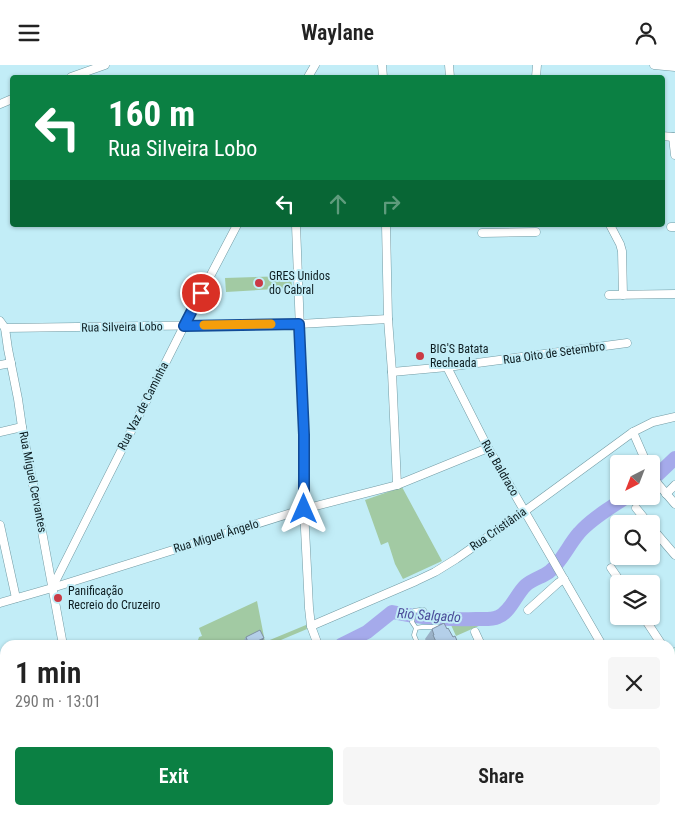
<!DOCTYPE html>
<meta charset="utf-8">
<style>
body{margin:0;font-family:"Roboto Condensed",sans-serif;background:#f6f6f6;color:#222;height:100vh;display:flex;flex-direction:column;font-size:19px;white-space:nowrap}
*{box-sizing:border-box;margin:0}
p{font-size:16px;color:#767676}
.icon{flex:none;width:28px;height:28px;fill:none;stroke:currentColor;stroke-width:2;stroke-linecap:round;stroke-linejoin:round}
.map{position:relative;flex:1;overflow:hidden}
.panel{position:absolute;left:0px;top:575px;width:675px;height:175px;display:flex;flex-direction:column;background:#fff;border-radius:15px 15px 0 0;box-shadow:0 1px 4px #0004}
.panel>*{flex:none}
.banner{position:absolute;left:10px;top:10px;width:655px;height:152px;border-radius:5px;box-shadow:0 1px 4px #0004;background:#0b8043;color:#fff;overflow:hidden}
.needle{width:32px;rotate:222deg}
.controls{position:absolute;left:610px;top:390px;display:grid;gap:10px}
.controls a{display:grid;place-items:center;width:50px;height:50px;border-radius:5px;background:#fff;box-shadow:0 1px 4px #0004;font-size:25px}
.pin{position:absolute;display:grid;place-items:center;width:42px;height:42px;color:#fff;margin:-21px;border:2px solid #fff;border-radius:50%;box-shadow:0 1px 5px #0007}
.me{position:absolute;width:55px;margin:-28px;rotate:0deg;stroke-linejoin:round;filter:drop-shadow(0 0 4px #0008)}
.turn{display:flex;align-items:center;gap:18px;height:105px;padding:0 15px;font-size:22px}
.turn .icon{width:65px;height:65px;stroke-width:2.5}
.turn b{display:block;font-size:35px;line-height:42px}
.lanes{display:flex;align-items:center;height:48px;padding:0 15px;background:#0003;justify-content:center;gap:25px;direction:ltr}
.lanes .off{opacity:.35}
.round{display:grid;place-items:center;flex:none;width:52px;height:52px;border-radius:5px;background:#f6f6f6}
.head{display:flex;align-items:center;justify-content:space-between;height:85px;padding:0 15px}
h1{font-size:30px;font-weight:600;line-height:38px}
.button{display:flex;gap:10px;margin-top:auto;padding:10px 15px}
.button a{flex:1;height:58px;border-radius:5px;background:#0b8043;color:#fff;font-size:20px;font-weight:600;line-height:58px;text-align:center}
.button a+a{background:#f6f6f6;color:#222}
header{display:flex;justify-content:space-between;align-items:center;height:65px;padding:0 15px;background:#fff;font-size:22px;font-weight:600}
.map>svg:first-child{display:block}
.green{fill:#a2caa3}
.lines{fill:none;stroke-linecap:round;stroke-linejoin:round}
.river{stroke:#a5aaeb;stroke-width:14}
.lane-casing{stroke:#729ba4;stroke-width:5}
.street-casing{stroke:#729ba4;stroke-width:9}
.secondary-casing{stroke:#729ba4;stroke-width:11}
.lane{stroke:#fff;stroke-width:4}
.street{stroke:#fff;stroke-width:8}
.secondary{stroke:#c6f8f0;stroke-width:10}
.wall{fill:#9bb2c8}
.shaded-wall{fill:#7e91a3}
.building{fill:#b4cfe9;stroke:#7e91a3}
.route-casing{stroke:#114b97;stroke-width:12}
.route{stroke:#1a73e8;stroke-width:9}
.slow{stroke:#f59e0b;stroke-width:9}
.poi-dot{fill:#ca3a45;stroke:#c2edf7;stroke-width:2}
.labels{text-anchor:middle;stroke-width:4;stroke-linejoin:round;paint-order:stroke}
.poi-label{font-size:12px;fill:#0e1e22;stroke:#c2edf7;text-anchor:start}
.street-label{font-size:12px;fill:#0e1e22;stroke:#c2edf7}
.water-label{font-size:14px;font-style:italic;fill:#4b4c99;stroke:#c2edf7}
</style>
<header><svg class="icon" aria-label="menu" viewBox="0 0 24 24"><path d="M4 6h16M4 12h16M4 18h16"/></svg>Waylane<svg class="icon" aria-label="person" viewBox="0 0 24 24"><circle cx="12" cy="8" r="4"/><path d="M4 21q1-7 8-7t8 7"/></svg></header>
<div class="map">
<svg width="675" height="750" viewBox="0 0 675 750">
<rect width="100%" height="100%" fill="#c2edf7"/>
<g class="green">
<path d="M291 211 292 223 226 227 225 213Z"/>
<path d="M402 422 442 496 403 514 395 499 388 477 381 480 365 435Z"/>
<path d="M549 502 552 506 533 519 531 518 525 523 526 525 510 545 512 550 491 558 490 556 456 571 447 551 456 552 473 548 474 551 500 549 504 547 507 541 506 539 516 528 521 519 522 520 526 517 541 509V507Z"/>
<path d="M257 536 265 577 306 560 307 564 269 580H190V577L198 575 199 572 202 571 199 563Z"/>
<path d="M493 745H518L510 750H485Z"/>
</g>
<g class="lines">
<g class="river">
<path d="M651 416 675 393"/>
<path d="M341 580 367 567 392 547C419 553 448 555 476 554 483 554 491 555 498 552 511 547 516 529 526 520 533 514 542 512 549 507 561 498 569 479 579 468 592 453 612 442 628 431"/>
<path d="M149 750 153 745"/>
</g>
<g class="lane-casing">
<g id="lane">
<path d="M416 563 412 557 414 546 420 545H424"/>
<path d="M418 580 414 570 416 563 422 562H441"/>
<path d="M0 693 5 692"/>
<path d="M315 745 317 750"/>
</g>
</g>
<g class="street-casing">
<g id="street">
<path d="M382 0 383 12"/>
<path d="M449 0 450 12"/>
<path d="M654 0 675 2"/>
<path d="M71 12 105 0"/>
<path d="M308 12 315 0"/>
<path d="M536 12 537 0"/>
<path d="M0 39 12 34"/>
<path d="M662 71 673 72"/>
<path d="M675 72H673L675 90"/>
<path d="M296 160 304 370V444L309 543 311 561 318 580"/>
<path d="M386 160 388 254 392 307 397 420"/>
<path d="M610 160 620 179 622 186 623 230"/>
<path d="M671 162H675"/>
<path d="M482 168 536 167"/>
<path d="M609 230 675 229"/>
<path d="M0 256 5 263 8 284 18 334 22 362 41 461 63 580"/>
<path d="M5 263 299 259 388 254"/>
<path d="M0 300 11 298"/>
<path d="M447 302 488 383 602 580"/>
<path d="M392 307 447 302 627 278"/>
<path d="M0 367 22 362"/>
<path d="M633 367 647 399"/>
<path d="M651 407 658 419 675 439"/>
<path d="M666 429 675 420"/>
<path d="M636 443 649 459"/>
<path d="M0 460 16 533"/>
<path d="M651 462 675 490"/>
<path d="M611 503 622 519"/>
<path d="M52 523 184 261 237 160"/>
<path d="M0 538 52 523 304 444 397 420 488 383"/>
<path d="M528 545 558 518 564 514"/>
<path d="M643 551 662 580"/>
<path d="M311 561 416 516 435 507 456 494 525 446 633 367 653 357 675 352"/>
<path d="M475 567 481 580"/>
<path d="M95 745 96 750"/>
<path d="M396 745 399 750"/>
<path d="M545 745 547 750"/>
<path d="M628 745 631 750"/>
<path d="M406 750 416 745"/>
<path d="M516 750 524 745"/>
</g>
</g>
<g class="secondary-casing">
<g id="secondary">
<path d="M670 591 675 588"/>
<path d="M670 611H675"/>
<path d="M329 750 341 745"/>
</g>
</g>
<use href="#lane" class="lane"/>
<use href="#street" class="street"/>
<use href="#secondary" class="secondary"/>
</g>
<g class="wall">
<path d="M432 564H447L459 580H427V578L425 574Z"/>
<path d="M246 572 264 573 262 577 254 580H246L244 575Z"/>
<path d="M368 745H393L395 750H369L367 746Z"/>
<path d="M551 745H620L552 750Z"/>
<path d="M643 745H670L675 750H646Z"/>
</g>
<path class="shaded-wall" d="M264 573 262 577 254 580H249Z"/>
<g class="building">
<path d="M444 558 447 564 448 563 453 572 455 571 459 580H436L437 579 433 570H434L432 564Z"/>
<path d="M260 565 264 573 249 580 246 572Z"/>
<path d="M670 614H675V750H653L652 748 651 749 649 745H670Z"/>
<path d="M372 745H393L395 750H375Z"/>
<path d="M421 745H479L481 750H419L417 747Z"/>
<path d="M530 745H544L547 749 550 750H522Z"/>
<path d="M555 745H620V746L623 745 626 750H552L556 746Z"/>
</g>
<g class="lines">
<g class="route-casing">
<path id="route" d="M201 228 184 261 299 259 304 370V444"/>
</g>
<use href="#route" class="route"/>
<path class="slow" d="M204 260 271 259"/>
</g>
<g class="poi-dot">
<circle cx="259" cy="218" r="5"/>
<circle cx="420" cy="291" r="5"/>
<circle cx="58" cy="533" r="5"/>
</g>
<g class="labels">
<g class="poi-label">
<text x="269" y="215">GRES Unidos<tspan x="269" dy="14">do Cabral</tspan></text>
<text x="430" y="288">BIG'S Batata<tspan x="430" dy="14">Recheada</tspan></text>
<text x="68" y="530">Panificação<tspan x="68" dy="14">Recreio do Cruzeiro</tspan></text>
</g>
<g class="street-label">
<text transform="translate(122 262) rotate(-1)" y="4">Rua Silveira Lobo</text>
<text transform="translate(554 288) rotate(-8)" y="4">Rua Oito de Setembro</text>
<text transform="translate(143 341) rotate(-63)" y="4">Rua Vaz de Caminha</text>
<text transform="translate(500 403) rotate(60)" y="4">Rua Baldraco</text>
<text transform="translate(33 417) rotate(79)" y="4">Rua Miguel Cervantes</text>
<text transform="translate(498 464) rotate(-35)" y="4">Rua Cristiânia</text>
<text transform="translate(216 471) rotate(-17)" y="4">Rua Miguel Ângelo</text>
</g>
<g class="water-label">
<text transform="translate(429 550) rotate(4)" y="5">Rio Salgado</text>
</g>
</g>
</svg>
<div class="controls">
<a><svg class="needle" viewBox="-14 -14 28 28"><path d="M0-13l5 13h-10z" fill="#e53935"/><path d="M0 13l5-13h-10z" fill="#767676"/></svg></a>
<a><svg class="icon" aria-label="search" viewBox="0 0 24 24"><circle cx="10" cy="10" r="6"/><path d="M15 15l6 6"/></svg></a>
<a><svg class="icon" aria-label="layers" viewBox="0 0 24 24"><path d="M12 4l9 5-9 5-9-5zM3 14l9 5 9-5"/></svg></a>
</div>
<div class="pin" style="left:201px;top:228px;background:#d93025"><svg class="icon" aria-label="arrive" viewBox="0 0 24 24"><path d="M6 21V4h12l-3 4 3 4H6"/></svg></div>
<svg class="me" style="left:304px;top:444px" viewBox="-20 -20 40 40"><path d="M0-17L14 15 0 8-14 15z" fill="#1a73e8" stroke="#fff" stroke-width="4"/></svg>
<div class="banner">
<div class="turn"><svg class="icon" aria-label="left" viewBox="0 0 24 24"><path d="M17 20v-9H6M10 6l-5 5 5 5"/></svg><div><b>160 m</b>Rua Silveira Lobo</div></div>
<div class="lanes"><svg class="icon" aria-label="left" viewBox="0 0 24 24"><path d="M17 20v-9H6M10 6l-5 5 5 5"/></svg><svg class="icon off" aria-label="ahead" viewBox="0 0 24 24"><path d="M12 20V5M6 11l6-6 6 6"/></svg><svg class="icon off" aria-label="right" viewBox="0 0 24 24"><path d="M7 20v-9h11M14 6l5 5-5 5"/></svg></div>
</div>
<section class="panel">
<div class="head"><div><h1>1 min</h1><p>290 m · 13:01</p></div><a class="round"><svg class="icon" aria-label="close" viewBox="0 0 24 24"><path d="M6 6l12 12M18 6L6 18"/></svg></a></div>
<div class="button"><a>Exit</a><a>Share</a></div>
</section>
</div>
